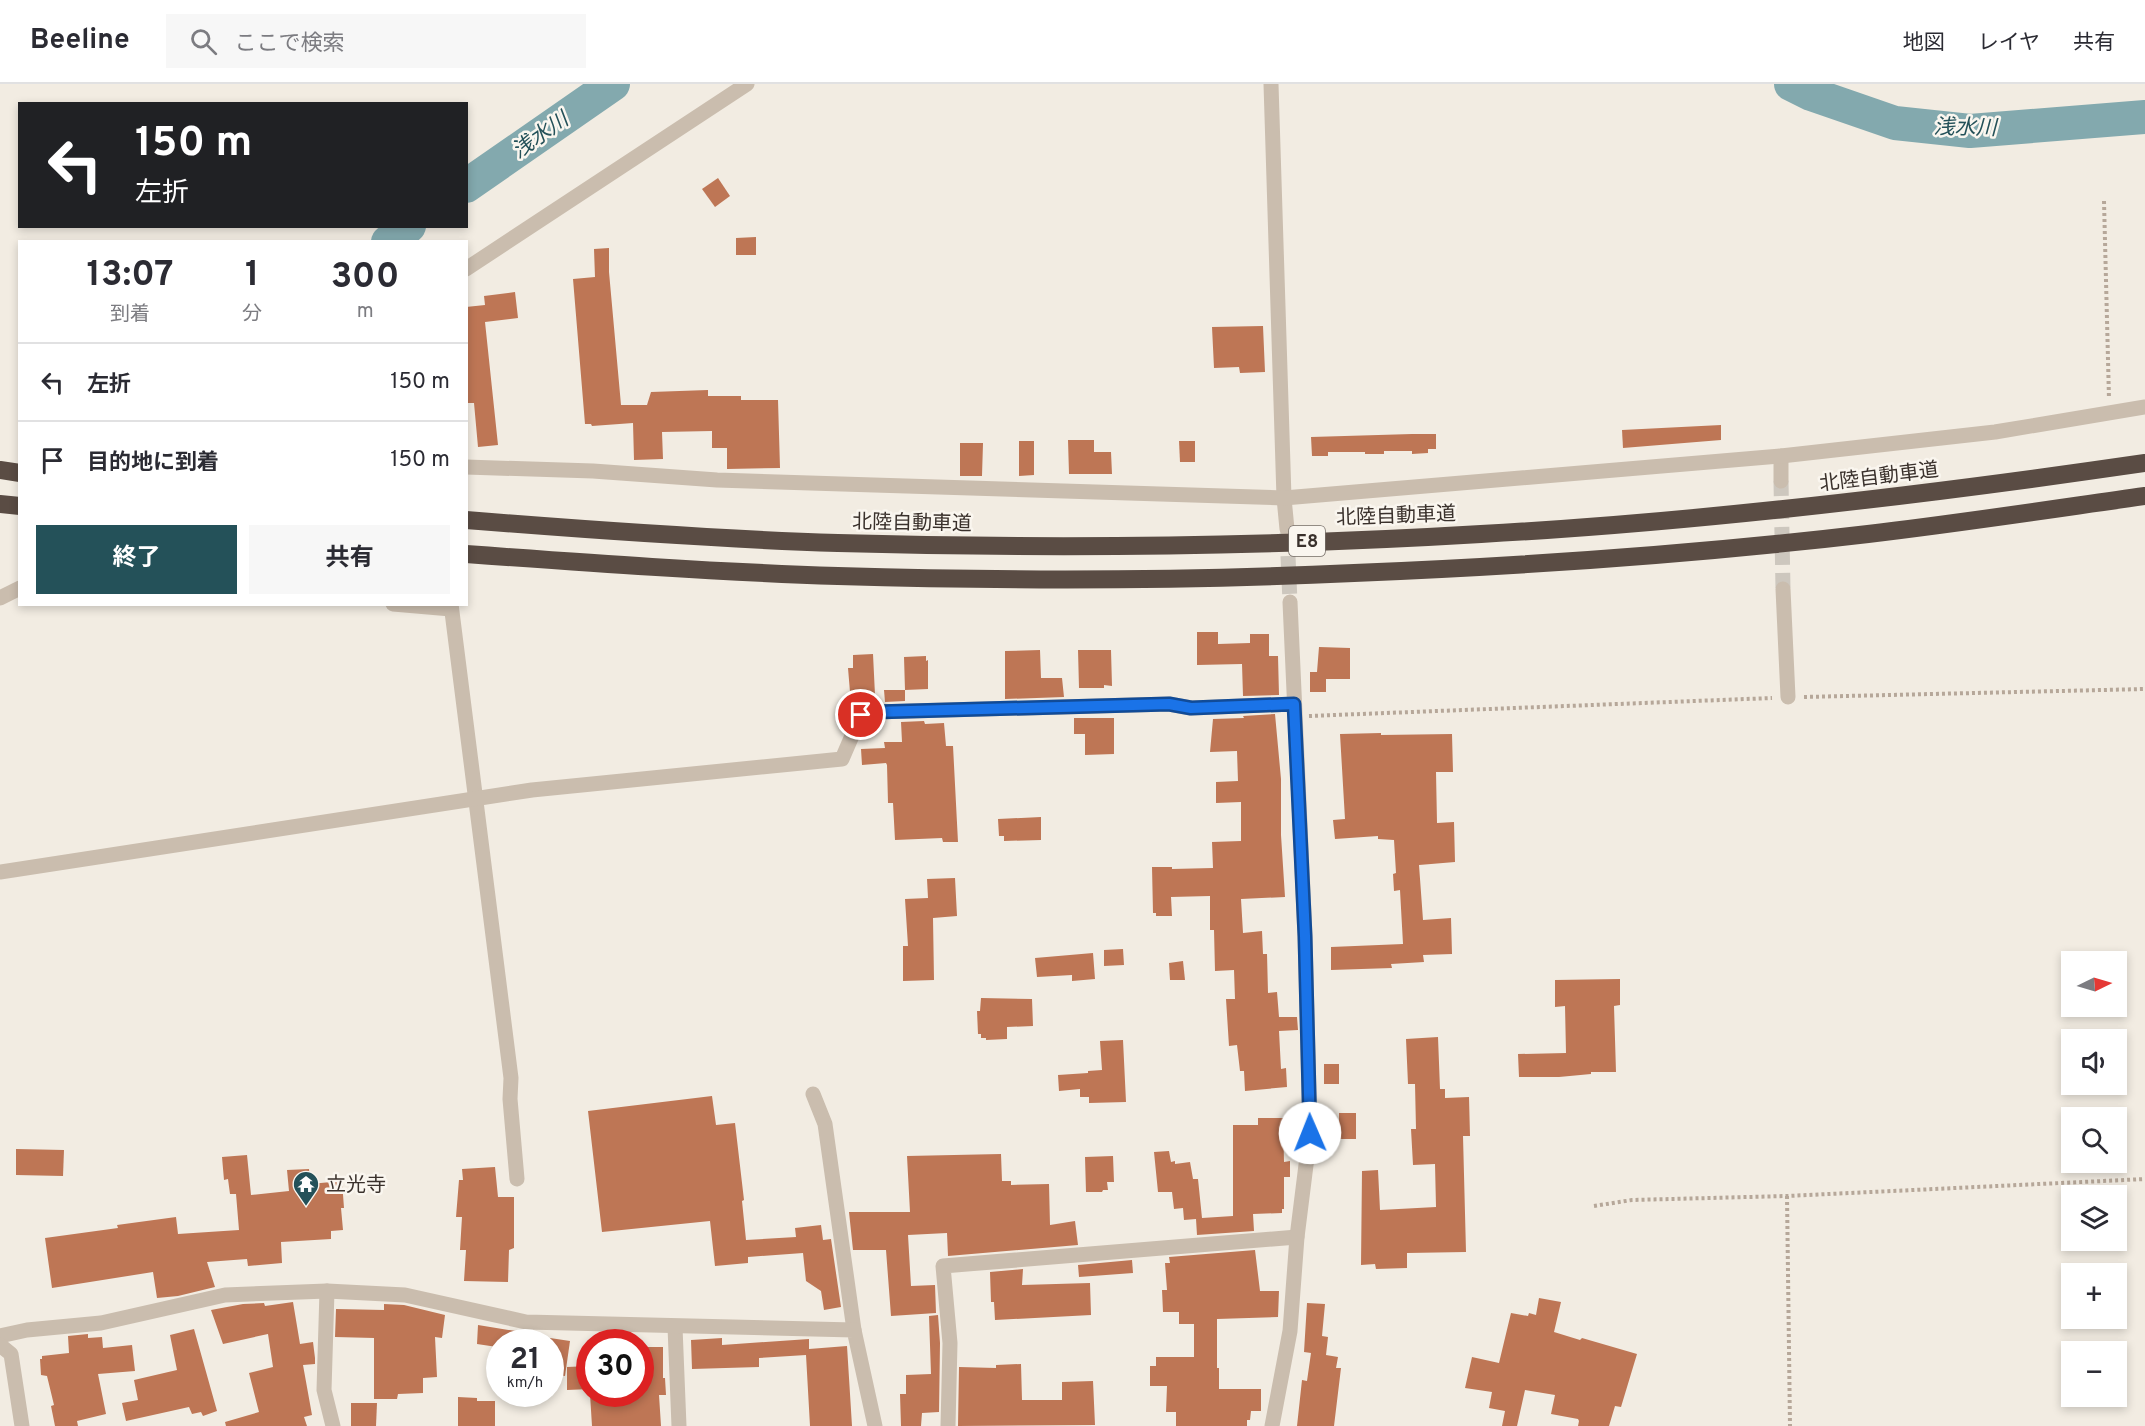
<!DOCTYPE html>
<html lang="ja">
<meta charset="utf-8">
<style>
body{margin:0;font-family:Overpass,"Noto Sans JP",sans-serif;background:#f7f7f7;color:#2b2b33;height:100vh;display:flex;flex-direction:column;font-size:22px;white-space:nowrap}
*{box-sizing:border-box;margin:0}
p{font-size:20px;color:#7c7c81}
.icon{flex:none;width:33px;height:33px;fill:none;stroke:currentColor;stroke-width:2;stroke-linecap:round;stroke-linejoin:round}
.map{position:relative;flex:1;overflow:hidden}
.details{position:absolute;left:18px;top:156px;width:450px;height:366px;display:flex;flex-direction:column;background:#fff;border-radius:0px;box-shadow:0 3px 9px #0003}
.details>*{flex:none}
.banner{position:absolute;left:18px;top:18px;width:450px;height:126px;border-radius:0px;box-shadow:0 3px 9px #0003;background:#202124;color:#fff;overflow:hidden}
.needle{width:39px;rotate:85deg}
.controls{position:absolute;left:2061px;top:867px;display:grid;gap:12px}
.controls a{display:grid;place-items:center;width:66px;height:66px;border-radius:0px;background:#fff;box-shadow:0 3px 9px #0003;font-size:30px}
.speed{position:absolute;left:486px;top:1245px;display:flex;gap:12px;font-size:30px;font-weight:700;text-align:center}
.speed>*{display:grid;place-content:center;width:78px;height:78px;border-radius:50%;background:#fff;box-shadow:0 3px 9px #0003;line-height:1}
.speed small{font-size:15px;font-weight:400}
.speed .limit{border:9px solid #d22;background:#fff;color:#111}
.pin{position:absolute;display:grid;place-items:center;width:51px;height:51px;color:#fff;margin:-26px;border:3px solid #fff;border-radius:50%;box-shadow:0 2px 6px #0007}
.me{position:absolute;width:66px;margin:-33px;rotate:359deg;stroke-linejoin:round;filter:drop-shadow(0 0 4px #0008)}
.turn{display:flex;align-items:center;gap:21px;height:126px;padding:0 18px;font-size:27px}
.turn .icon{width:78px;height:78px;stroke-width:2.5}
.turn b{display:block;font-size:42px;line-height:51px}
.eta{display:flex;justify-content:space-evenly;align-items:center;height:102px;text-align:center}
.eta b{font-size:36px;font-weight:700;line-height:42px}
.action{display:flex;gap:12px;margin-top:auto;padding:12px 18px}
.action a{flex:1;height:69px;border-radius:0px;background:#245159;color:#fff;font-size:24px;font-weight:700;line-height:69px;text-align:center}
.action a+a{background:#f7f7f7;color:#2b2b33}
ul{padding:0;list-style:none}
li{display:flex;align-items:center;gap:18px;height:78px;padding:0 18px;border-top:2px solid #e1e1e2}
li div{flex:1}
li b{display:block;font-size:22px}
li em{font-style:normal}
header{display:flex;align-items:center;gap:36px;box-sizing:border-box;height:84px;padding:0 30px;background:#fff;border-bottom:2px solid #e1e1e2}
header strong{font-size:28px}
nav{display:flex;gap:33px;margin-inline-start:auto;font-size:21px}
.search{width:420px;height:54px;background:#f7f7f7;display:flex;align-items:center;gap:15px;box-sizing:border-box;padding:0 21px;border-radius:0px;color:#7c7c81;font-size:22px}
.map>svg:first-child{display:block}
.lines{fill:none;stroke-linecap:round;stroke-linejoin:round}
.river{stroke:#83a9ae;stroke-width:34}
.building{fill:#be7655}
.street-tunnel{stroke:#cdc7be;stroke-width:15;stroke-dasharray:15 8;stroke-linecap:butt}
.path{stroke:#b6a799;stroke-width:4;stroke-dasharray:3 3;stroke-linecap:butt}
.street{stroke:#cabdae;stroke-width:15}
.highway{stroke:#5a4c44;stroke-width:18}
.route-casing{stroke:#114b97;stroke-width:15}
.route{stroke:#1a73e8;stroke-width:10}
.labels{text-anchor:middle;stroke-width:5;stroke-linejoin:round;paint-order:stroke}
.shield{fill:#faf6ef;stroke:#746c66;stroke-width:1.5}
.shield-label{font-size:18px;font-weight:bold;fill:#3a312c}
.street-label{font-size:20px;fill:#3a312c;stroke:#faf6ef}
.poi-label{font-size:20px;fill:#3a312c;stroke:#faf6ef;text-anchor:start}
.water-label{font-size:21px;font-style:italic;fill:#245159;stroke:#faf6ef}
</style>
<header>
<strong>Beeline</strong>
<div class="search"><svg class="icon" aria-label="search" viewBox="0 0 24 24"><circle cx="10" cy="10" r="6"/><path d="M15 15l6 6"/></svg>ここで検索</div>
<nav><a>地図</a><a>レイヤ</a><a>共有</a></nav>
</header>
<div class="map">
<svg width="2145" height="1342" viewBox="0 0 2145 1342">
<rect width="100%" height="100%" fill="#f2ece2"/>
<g class="lines">
<g class="river">
<path d="M1791 0 1811 10 1895 39 1970 47 2145 33"/>
<path d="M466 102 613 0"/>
<path d="M388 158 409 142"/>
</g>
</g>
<g class="building">
<path d="M718 94 730 112 715 123 702 105Z"/>
<path d="M756 153V171H736V154Z"/>
<path d="M609 164V188L621 321H647L651 308 708 306V312H741V316H778L780 384 727 385V364H712V347L662 348 663 375 634 376 633 339 592 342 591 340H585L573 195 595 193 594 165Z"/>
<path d="M515 208 518 234 485 238 498 361 478 363 474 319H466V223L485 221 484 212Z"/>
<path d="M1263 242 1265 288 1240 289 1239 283 1214 284 1212 243Z"/>
<path d="M1721 341V356L1623 364 1622 346Z"/>
<path d="M1412 350H1436V365H1428V369L1412 370V367H1384V370H1365V368H1328V372H1312L1311 353Z"/>
<path d="M1068 356H1094V368H1111L1112 390H1069Z"/>
<path d="M1019 357H1034V391L1019 392Z"/>
<path d="M1179 357H1195V378H1180Z"/>
<path d="M960 359H983L982 392H960Z"/>
<path d="M1197 548H1218V560L1250 559V550H1269V572H1278L1279 611 1243 612 1242 580 1197 581Z"/>
<path d="M1319 563 1350 564V595H1326V608H1310V588H1317Z"/>
<path d="M1040 566 1041 594H1062L1064 613 1005 615V567Z"/>
<path d="M1078 566H1111L1112 602 1104 601V604H1079Z"/>
<path d="M873 570 875 611 859 622 850 608 848 584H853V571Z"/>
<path d="M926 572V577L928 576V605L905 606 904 573Z"/>
<path d="M884 606H905V617L885 618Z"/>
<path d="M1275 630 1281 695V751L1285 813 1241 815 1243 849 1262 847 1263 870H1267L1268 909 1277 908 1279 933H1297L1298 946 1279 947 1281 985 1286 984 1287 1003 1245 1007 1244 987H1240L1237 961 1229 962 1226 915H1235L1234 886 1215 887 1214 846H1210V812L1171 813 1172 832H1156V829H1153L1152 783H1172V785L1213 784 1212 758 1241 757V718L1216 719V698L1238 697 1237 667 1210 668 1213 635 1244 634 1243 632Z"/>
<path d="M1074 634H1114V670L1085 671V650H1074Z"/>
<path d="M924 637 925 640 944 639 946 662H953L958 758H943L942 754 895 756 893 719H888L887 681 886 679 862 681 861 665 885 664 884 658H902L901 638Z"/>
<path d="M1381 649V651L1452 650 1453 688H1436L1437 739 1454 738 1455 778 1419 781 1423 836 1451 834 1452 870 1423 871 1424 878 1391 880 1392 884 1331 886V863L1403 860 1400 806 1394 807 1393 790 1396 789 1394 756 1378 755V752L1335 755 1333 736 1345 735 1340 650Z"/>
<path d="M1041 733V756L1004 757V752H999L998 735Z"/>
<path d="M955 794 957 832 933 834 934 896 903 897V862H908L905 815 928 814 927 795Z"/>
<path d="M1123 865 1124 881 1104 882V866Z"/>
<path d="M1093 869 1095 895 1072 897V891L1037 893 1035 874Z"/>
<path d="M1183 877 1185 896H1170L1169 879Z"/>
<path d="M1620 895V921L1614 922 1616 988H1591V990L1559 993H1519L1518 970 1566 969 1565 922 1555 923V896Z"/>
<path d="M981 914 1032 915 1033 942 1007 943V955L986 956V954H981V950H978L977 927H980Z"/>
<path d="M1438 953 1440 1005H1445V1014L1469 1013 1470 1052H1463L1466 1168 1407 1169V1184L1376 1185 1375 1180 1361 1181 1362 1087 1378 1086 1380 1126 1436 1123 1435 1080 1413 1081 1411 1045H1416L1415 1000H1408L1406 955Z"/>
<path d="M1123 956 1126 1018 1089 1019V1013H1080V1005L1059 1007 1058 991 1088 989V987L1102 986 1100 957Z"/>
<rect x="1324" y="980" width="15" height="20"/>
<path d="M712 1012 716 1041 735 1039 744 1116 742 1117 746 1156 796 1153 795 1144 821 1141 823 1156 831 1155 841 1223 824 1226 821 1207 806 1197 803 1169 748 1173V1179L715 1182 710 1137 602 1148 588 1027Z"/>
<rect x="1339" y="1029" width="17" height="26"/>
<path d="M1258 1034H1283L1284 1078 1290 1077V1093H1284V1125H1282V1129L1253 1130 1254 1147 1197 1151 1196 1135 1184 1136 1183 1124 1174 1125 1172 1108H1158L1154 1068 1169 1067 1171 1078 1175 1077V1080L1190 1078 1193 1095H1198L1202 1134 1233 1132V1041H1258Z"/>
<path d="M16 1065 64 1066 63 1092 16 1091Z"/>
<path d="M1001 1070 1002 1097H1011V1101L1049 1100 1050 1141 1075 1137 1078 1161 948 1172 947 1149 908 1151 911 1202 935 1201 936 1229 891 1232 886 1166H853L849 1128H910L907 1072Z"/>
<path d="M247 1071 251 1111 289 1107 287 1086 309 1085 310 1100 342 1097 344 1124H341L343 1146 331 1147V1155L281 1158 282 1179 248 1182 247 1175 207 1178 215 1203 178 1212 157 1214 153 1188 52 1204 45 1154 118 1144 117 1141 176 1133 178 1150 239 1146 236 1110H230L228 1095 224 1096 222 1073Z"/>
<path d="M1113 1072 1114 1098H1107L1108 1106H1103L1102 1108H1086L1085 1073Z"/>
<path d="M495 1083 498 1113H514V1164L509 1166 508 1198 464 1197 466 1166H460L462 1133H456L459 1096H463L462 1085Z"/>
<path d="M1255 1166 1260 1207H1279L1278 1233 1217 1235V1284H1219V1305H1261V1327H1251L1250 1336H1247V1342H1176V1328H1166L1167 1302H1150V1282H1156V1273H1194V1240H1179V1228H1163L1162 1206H1167L1165 1179H1170L1169 1173Z"/>
<path d="M1132 1176 1133 1189 1079 1193 1078 1181Z"/>
<path d="M1023 1185 1022 1201 1090 1199 1091 1231 995 1236 994 1218H991L990 1188Z"/>
<path d="M1539 1214 1561 1218 1554 1248 1580 1256 1582 1254 1637 1270 1621 1323 1615 1322 1609 1342H1578L1579 1337 1578 1335 1551 1330 1555 1311 1525 1306 1517 1342H1502L1505 1327 1489 1324 1492 1308 1465 1304 1472 1273 1499 1279 1511 1229 1528 1232 1529 1229 1536 1231Z"/>
<path d="M293 1218 300 1260 313 1258 315 1274V1280L303 1281 312 1331 304 1333 307 1342H226L225 1338 259 1328 249 1289 273 1283 268 1250 223 1260 211 1226 243 1220 264 1219 265 1222Z"/>
<path d="M1307 1219 1325 1220 1322 1252 1328 1253 1326 1271 1338 1273 1336 1284H1341L1334 1342H1297L1302 1296 1307 1297 1311 1269 1304 1268Z"/>
<path d="M384 1220 404 1221 445 1231 442 1254 435 1253 437 1293 423 1294V1309L398 1310 397 1315H374V1254L335 1253 336 1225 384 1226Z"/>
<path d="M938 1231 940 1259 939 1328 922 1329 921 1342H901L900 1310H906V1291L931 1290 929 1232Z"/>
<path d="M478 1241 534 1250 533 1258H497V1263L477 1260Z"/>
<path d="M194 1245 217 1327 203 1332 201 1328 192 1330 189 1323 126 1337 122 1319 138 1316 134 1296 177 1286 170 1251Z"/>
<path d="M88 1250V1254L102 1253 103 1264 132 1261 135 1287 98 1290 106 1330 77 1337 78 1342H55L51 1322 54 1321 47 1292 41 1291 40 1275H42V1272L69 1269 68 1252Z"/>
<path d="M550 1254 570 1257 565 1292 550 1290Z"/>
<path d="M722 1254V1261L809 1255V1265L847 1262 852 1342H810L806 1271 759 1274V1283L692 1285 691 1256Z"/>
<path d="M640 1263H663V1294H665L666 1311H659L661 1342H592L590 1310H640Z"/>
<path d="M1021 1280 1022 1316H1062V1298L1093 1297 1095 1341 958 1342 959 1283 996 1284V1281Z"/>
<path d="M590 1282V1305L567 1306V1283Z"/>
<path d="M458 1313 477 1314V1317H495V1342H458Z"/>
<path d="M351 1319H377L376 1342H351Z"/>
</g>
<g class="lines">
<g class="street-tunnel">
<path d="M1781 397 1783 505"/>
<path d="M1287 449 1290 518"/>
</g>
<g class="path">
<path d="M2104 117 2109 315"/>
<path d="M1804 613 2145 605"/>
<path d="M1309 632 1772 614"/>
<path d="M1787 1112 1790 1342"/>
<path d="M1594 1122 1632 1116 1787 1112 2145 1095"/>
</g>
<g class="street">
<path d="M1271 0 1284 414 1287 445"/>
<path d="M466 185 747 0"/>
<path d="M1781 372V397"/>
<path d="M466 383 593 387 717 396 1284 414 1781 372 1995 348 2145 323"/>
<path d="M1783 505 1788 613"/>
<path d="M0 514 20 504"/>
<path d="M393 520 451 525"/>
<path d="M451 520 511 994 510 1015 517 1095"/>
<path d="M0 788 532 706 842 675 861 631 874 628 1169 620 1191 624 1294 620"/>
<path d="M813 1010 825 1040 854 1246"/>
<path d="M327 1207 324 1306 333 1342"/>
<path d="M675 1243 679 1342"/>
<path d="M0 1252 27 1246 101 1239 225 1211 327 1207 405 1211 526 1238 854 1246 875 1342"/>
<path d="M0 1261 11 1270 22 1342"/>
<path d="M948 1342 950 1259 943 1182 1297 1153"/>
<path d="M1272 1342 1290 1247 1297 1153 1310 1049 1305 852 1290 518"/>
</g>
<g class="highway">
<path d="M0 386 20 389"/>
<path d="M0 420 20 422"/>
<path d="M466 436C590 446 714 455 838 459 1052 465 1267 463 1481 450 1703 438 1925 411 2145 379"/>
<path d="M466 470C590 479 714 488 838 492 1010 497 1182 497 1354 489 1526 482 1698 470 1868 450 1961 439 2053 425 2145 412"/>
</g>
</g>
<g class="lines">
<g class="route-casing">
<path id="route" d="M861 631 874 628 1169 620 1191 624 1294 620 1305 852 1310 1049"/>
</g>
<use href="#route" class="route"/>
</g>
<defs>
<g id="temple-pin" transform="scale(1.35)"><path d="M0 17L-7.5 6A9.5 9.5 0 1 1 7.5 6Z" fill="#245159" stroke="#faf6ef"/><path d="M0-6L5-2H3V0L6.5 2.5H4V6H1.5V3h-3V6H-4V2.5H-6.5L-3 0V-2H-5Z" fill="#fff"/></g>
</defs>
<g fill-rule="evenodd">
<use href="#temple-pin" x="306" y="1100"/>
</g>
<g class="labels">
<rect class="shield" x="1289" y="442" width="36" height="30" rx="4.5"/>
<g class="shield-label">
<text x="1307" y="463">E8</text>
</g>
<g class="street-label">
<text transform="translate(1879 392) rotate(-7)" y="7">北陸自動車道</text>
<text transform="translate(1396 431) rotate(-2)" y="7">北陸自動車道</text>
<text transform="translate(912 438) rotate(1)" y="7">北陸自動車道</text>
</g>
<g class="poi-label">
<text x="326" y="1107">立光寺</text>
</g>
<g class="water-label">
<text transform="translate(1965 43) rotate(1)" y="7">浅水川</text>
<text transform="translate(540 51) rotate(-35)" y="7">浅水川</text>
</g>
</g>
</svg>
<div class="controls">
<a><svg class="needle" viewBox="-14 -14 28 28"><path d="M0-13l5 13h-10z" fill="#e53935"/><path d="M0 13l5-13h-10z" fill="#7c7c81"/></svg></a>
<a><svg class="icon" aria-label="sound" viewBox="0 0 24 24"><path d="M4 9h4l5-4v14l-5-4H4zM17 9q2 3 0 6"/></svg></a>
<a><svg class="icon" aria-label="search" viewBox="0 0 24 24"><circle cx="10" cy="10" r="6"/><path d="M15 15l6 6"/></svg></a>
<a><svg class="icon" aria-label="layers" viewBox="0 0 24 24"><path d="M12 4l9 5-9 5-9-5zM3 14l9 5 9-5"/></svg></a>
<a>+</a>
<a>−</a>
</div>
<div class="speed"><div>21<small>km/h</small></div><div class="limit">30</div></div>
<div class="pin" style="left:861px;top:631px;background:#d93025"><svg class="icon" aria-label="arrive" viewBox="0 0 24 24"><path d="M6 21V4h12l-3 4 3 4H6"/></svg></div>
<svg class="me" style="left:1310px;top:1049px" viewBox="-20 -20 40 40"><circle r="19" fill="#fff"/><path d="M0-13L10 11 0 6-10 11z" fill="#1a73e8"/></svg>
<div class="banner">
<div class="turn"><svg class="icon" aria-label="left" viewBox="0 0 24 24"><path d="M17 20v-9H6M10 6l-5 5 5 5"/></svg><div><b>150 m</b>左折</div></div>
</div>
<section class="details">
<div class="eta">
<div><b>13:07</b><p>到着</p></div>
<div><b>1</b><p>分</p></div>
<div><b>300</b><p>m</p></div>
</div>
<ul>
<li><svg class="icon" aria-label="left" viewBox="0 0 24 24"><path d="M17 20v-9H6M10 6l-5 5 5 5"/></svg><div><b>左折</b></div><em>150 m</em></li>
<li><svg class="icon" aria-label="arrive" viewBox="0 0 24 24"><path d="M6 21V4h12l-3 4 3 4H6"/></svg><div><b>目的地に到着</b></div><em>150 m</em></li>
</ul>
<div class="action"><a>終了</a><a>共有</a></div>
</section>
</div>
